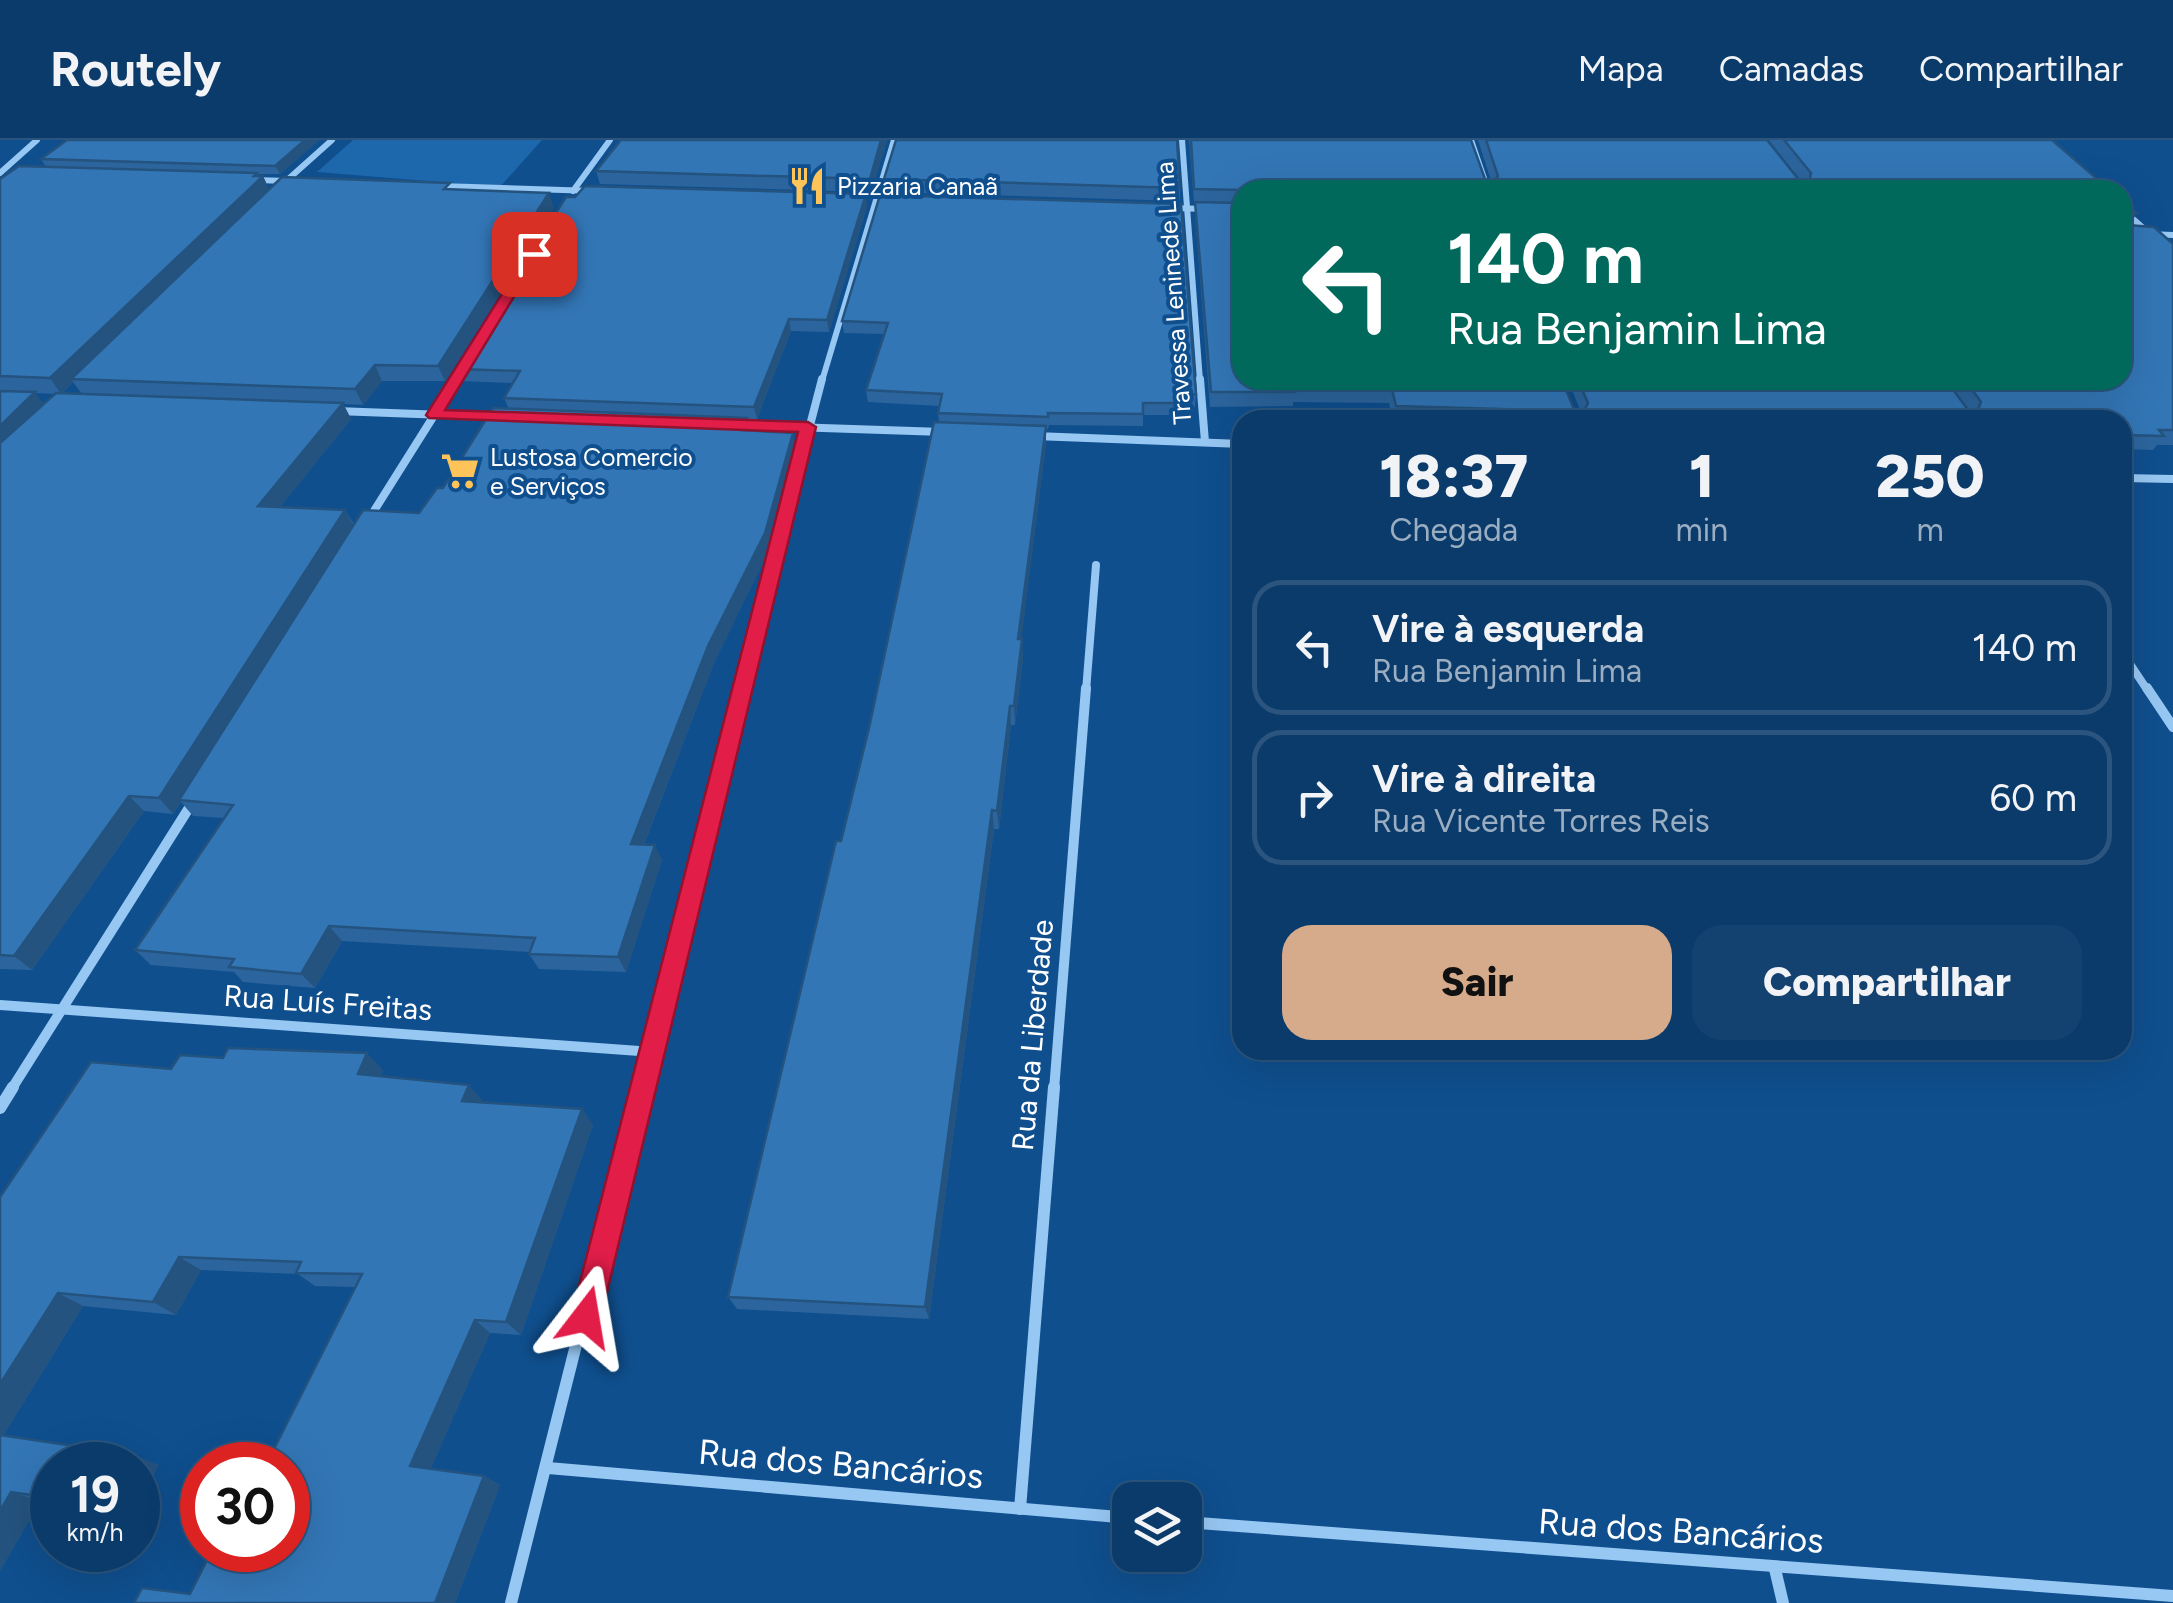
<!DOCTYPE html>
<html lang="pt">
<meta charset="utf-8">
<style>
body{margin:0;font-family:Figtree,sans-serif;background:#144270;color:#f1f3f6;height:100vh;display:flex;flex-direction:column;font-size:38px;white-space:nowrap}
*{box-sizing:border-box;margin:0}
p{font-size:32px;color:#9aadc1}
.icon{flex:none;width:55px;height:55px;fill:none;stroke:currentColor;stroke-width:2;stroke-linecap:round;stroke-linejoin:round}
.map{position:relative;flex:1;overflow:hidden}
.details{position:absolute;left:1232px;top:270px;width:900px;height:650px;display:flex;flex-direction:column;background:#0b3b6a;border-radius:30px;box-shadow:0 10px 40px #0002,0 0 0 2px #2b557e}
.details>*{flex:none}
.guide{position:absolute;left:1232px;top:40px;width:900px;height:210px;border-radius:30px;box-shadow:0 10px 40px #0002,0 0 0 2px #2b557e;background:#00695c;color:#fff;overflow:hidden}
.fabs{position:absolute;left:1112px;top:1342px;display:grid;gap:20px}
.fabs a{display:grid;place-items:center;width:90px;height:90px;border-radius:20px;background:#0b3b6a;box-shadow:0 10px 40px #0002,0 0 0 2px #2b557e;font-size:50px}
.speed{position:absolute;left:30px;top:1302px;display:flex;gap:20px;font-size:50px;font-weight:700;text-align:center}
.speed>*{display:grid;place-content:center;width:130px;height:130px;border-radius:50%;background:#0b3b6a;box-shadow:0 10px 40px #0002,0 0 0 2px #2b557e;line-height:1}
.speed small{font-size:25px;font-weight:400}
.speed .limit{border:15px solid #d22;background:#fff;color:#111}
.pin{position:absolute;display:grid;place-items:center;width:85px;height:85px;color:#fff;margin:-42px;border-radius:20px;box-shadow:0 5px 15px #0006}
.me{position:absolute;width:110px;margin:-55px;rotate:14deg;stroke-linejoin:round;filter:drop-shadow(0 0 8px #0008)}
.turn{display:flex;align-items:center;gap:35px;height:210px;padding:0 50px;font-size:45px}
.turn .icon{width:130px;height:130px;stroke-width:2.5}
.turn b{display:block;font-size:70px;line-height:85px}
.eta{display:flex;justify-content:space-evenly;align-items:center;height:170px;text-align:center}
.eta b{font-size:60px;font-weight:800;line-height:70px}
.primary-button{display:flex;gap:20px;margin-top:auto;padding:20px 50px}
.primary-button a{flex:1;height:115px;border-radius:30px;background:#d6ab8b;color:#111;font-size:40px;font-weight:800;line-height:115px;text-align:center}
.primary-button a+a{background:#144270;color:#f1f3f6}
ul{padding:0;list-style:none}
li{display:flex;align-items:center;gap:30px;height:135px;margin:0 20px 15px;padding:0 30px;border:5px solid #2b557e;border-radius:30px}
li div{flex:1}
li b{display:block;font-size:38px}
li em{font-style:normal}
header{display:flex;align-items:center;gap:60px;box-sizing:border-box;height:140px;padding:0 50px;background:#0b3b6a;border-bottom:2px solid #2b557e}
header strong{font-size:48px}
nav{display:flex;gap:55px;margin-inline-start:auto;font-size:35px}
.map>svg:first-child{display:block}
.green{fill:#1d67ac}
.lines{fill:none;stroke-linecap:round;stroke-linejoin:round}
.minor-far3{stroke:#97c7f3;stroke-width:6}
.minor-far2{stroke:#97c7f3;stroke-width:8}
.minor-far1{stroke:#97c7f3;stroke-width:10}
.minor{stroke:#97c7f3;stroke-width:12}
.wall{fill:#2c659d;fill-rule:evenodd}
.shaded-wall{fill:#24537f}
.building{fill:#3376b6;stroke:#24537f;stroke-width:2.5}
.route{fill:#e11d48;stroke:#92132f;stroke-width:2.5}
.labels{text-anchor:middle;stroke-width:8;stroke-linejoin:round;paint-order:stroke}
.far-poi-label{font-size:25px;fill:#fff;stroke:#0f4f8e;text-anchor:start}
.far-street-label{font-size:25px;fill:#fff;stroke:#0f4f8e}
.street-label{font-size:30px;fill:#fff;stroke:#0f4f8e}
.near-street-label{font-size:35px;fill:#fff;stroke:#0f4f8e}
</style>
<header>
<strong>Routely</strong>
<nav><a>Mapa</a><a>Camadas</a><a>Compartilhar</a></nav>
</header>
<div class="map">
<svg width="2173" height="1463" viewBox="0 0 2173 1463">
<rect width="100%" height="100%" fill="#0f4f8e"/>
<path class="green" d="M353 0H542L500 47 317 32Z"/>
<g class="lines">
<g class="minor-far3">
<path d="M1182 0 1200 241"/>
<path d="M1471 0 1488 50"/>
<path d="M0 33 37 0"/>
<path d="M251 40 289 41"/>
<path d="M285 42 332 0"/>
<path d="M441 46 594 51"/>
<path d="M573 51 610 0"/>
<path d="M1170 68 1208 69"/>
<path d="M2122 69 2151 95"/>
<path d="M2122 93 2173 95"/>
<path d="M455 241 464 227"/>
<path d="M822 241 894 0"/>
</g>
<g class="minor-far2">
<path d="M1200 239 1205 302"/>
<path d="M336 271 499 277"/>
<path d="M736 285 943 292"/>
<path d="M1035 296 1242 304"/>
<path d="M2122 338 2173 339"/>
<path d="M367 382 457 239"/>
<path d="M2122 512 2148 551"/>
<path d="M741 551 822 239"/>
<path d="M1086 551 1096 425"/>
</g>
<g class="minor-far1">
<path d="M2147 548 2173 587"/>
<path d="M0 865 653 912"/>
<path d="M11 950 194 660"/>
<path d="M641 950 742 548"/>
<path d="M1054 950 1086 548"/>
</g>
<g class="minor">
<path d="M0 968 13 947"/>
<path d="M548 1328 1130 1378"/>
<path d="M1020 1369 1054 947"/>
<path d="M1185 1382 2173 1456"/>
<path d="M1775 1429 1783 1463"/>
<path d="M511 1463 641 947"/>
</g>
</g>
<g class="wall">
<path d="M67 0H319L280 34H258L259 36H263L269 50H453L554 68 445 241H382L363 265 343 264 351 279 280 367 345 370 354 384 419 373 443 348 509 269 504 258 513 243 462 241 457 229 867 66 829 192 791 191 757 279H747L750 291 796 310 769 410 714 523 644 705 662 720 626 832 539 829 529 814 530 812 342 801 315 848 243 842 234 832 151 825 135 810 224 678 193 676 181 662 173 674 144 671 32 830 0 829V39L46 27 41 19ZM73 242 82 254 62 253ZM35 253 55 254 43 264Z"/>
<path d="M887 0 871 52 600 44 596 31Z"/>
<path d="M1189 0H1471L1485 39 1492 44 1478 0H1767L1802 42 1769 0H2052L2110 50H1242V63L1194 62Z"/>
<path d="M884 39 1180 48V61L886 52Z"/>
<path d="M880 55 1196 254 1195 267H1181V275H1143V286L1049 285 1048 289H1046V304L1021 499 1023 518 1015 585H1011L999 689H994L929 1179 737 1169 728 1157 869 588 939 282 938 273 940 266 868 262 866 250 884 194 844 193 842 181Z"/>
<path d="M1195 62 1562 240 1574 269 1581 272 1568 240H2122L2129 85 2173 104V305H2157L2153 310 2122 309V280H1393L1389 263 1293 262V266L1210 267 1195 75Z"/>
<path d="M171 929 383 930 380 936 482 962 582 969 593 985 521 1195 490 1193 431 1328 484 1336 500 1345 455 1463H134L190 1454 275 1307 355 1147 315 1146 298 1134 201 1130 176 1175 83 1166 3 1296 159 1325H52V1363L40 1361 0 1431V1057Z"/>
</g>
<g class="shaded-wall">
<path d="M305 0H319L280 34 275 26Z"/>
<path d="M881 0H887L871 52 870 39Z"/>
<path d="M257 33 260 39 263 36 270 51 71 239 73 242 61 254 50 238Z"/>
<path d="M549 53 554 68 445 241 438 226Z"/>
<path d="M866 54 867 66 829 192 827 180Z"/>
<path d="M2137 73 2129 86 2122 88 2125 75Z"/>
<path d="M789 179 791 191 757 279 754 267Z"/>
<path d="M375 225 382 241 363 265 355 249Z"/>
<path d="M35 252 46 268 0 314V286Z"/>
<path d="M343 263 351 279 268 382 258 366Z"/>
<path d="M747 278 751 294 742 290Z"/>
<path d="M1046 286V304L1019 518 1018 499Z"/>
<path d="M793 293 796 310 769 410 714 523 638 720 631 704Z"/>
<path d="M345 370 354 386 179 660 181 662 173 674 159 658Z"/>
<path d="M1022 499 1023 518 1015 585 1014 566Z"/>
<path d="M1010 566 1011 585 999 689 997 671Z"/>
<path d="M129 656 144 671 32 830 14 816Z"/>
<path d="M992 670 994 689 929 1179 925 1167Z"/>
<path d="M655 705 662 720 626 832 618 817Z"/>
<path d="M329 786 342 801 315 848 301 834Z"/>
<path d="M367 913 383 930 374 950 358 934Z"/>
<path d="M469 945 483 961 476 977 462 961Z"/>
<path d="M582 969 593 985 521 1195 506 1182Z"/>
<path d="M179 1117 201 1130 176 1175 153 1162Z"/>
<path d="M58 1153 83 1166 0 1301V1244Z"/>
<path d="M475 1180 490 1193 428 1335 410 1326Z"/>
<path d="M134 1315 159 1325 138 1364V1325H128Z"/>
<path d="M484 1336 500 1345 455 1463H435Z"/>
<path d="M11 1352 40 1361 0 1431V1371Z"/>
</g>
<g class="building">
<path d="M67 0H305L275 26 41 19Z"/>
<path d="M621 0H881L870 39 596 31Z"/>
<path d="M896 0H1177L1180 48 884 39Z"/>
<path d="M1191 0H1471L1485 39 1492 44 1498 36 1486 0H1767L1800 41 1809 43 1811 33 1784 0H2052L2110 50H1244L1194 49Z"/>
<path d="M19 26 257 33 254 36H263L50 238 0 236V39Z"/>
<path d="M282 37 450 43 444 49 549 53 438 226 375 225 355 249 71 239Z"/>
<path d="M585 46 866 54 827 180 789 179 754 267 504 258 520 231 457 229 566 57H575Z"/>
<path d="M880 55 1181 64 1196 254 1181 255 1182 263H1143V274L1048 273V277L938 273 942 254 866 250 888 183 842 181Z"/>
<path d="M2122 60 2137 73 2125 75 2126 85 2154 87 2173 104V290H2159L2164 296 2122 295V280H1657L1538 274 1536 270 1396 266 1392 249 1294 248 1295 252H1211L1195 62 1242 63V240H1562L1574 269 1583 273 1588 263 1578 240H1946L1968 270 1977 272 1981 262 1965 240H2122Z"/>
<path d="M0 251 35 252 0 286Z"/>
<path d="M56 253 343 263 258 366 345 370 159 658 129 656 14 816 0 815V303Z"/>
<path d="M493 268 747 278 742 290 793 293 765 393 708 506 631 704 655 705 618 817 529 814 535 798 329 786 301 834 229 827 234 819 135 810 233 665 179 660 363 370 419 373 437 348H443Z"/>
<path d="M934 282 1046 286 1018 499H1022L1014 566H1010L997 671 992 670 925 1167 728 1157 836 701H841L869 588Z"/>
<path d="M228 908 367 913 358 934 469 945 462 961 582 969 506 1182 475 1180 410 1326 484 1336 435 1463H134L142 1448 190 1454 212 1410H288V1325H255L264 1306 275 1307 362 1134 296 1133 301 1122 179 1117 153 1162 58 1153 0 1244V1057L91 922 171 929 180 915 223 918Z"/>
<path d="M0 1295 134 1315 128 1325H52V1358L11 1352 0 1371Z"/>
</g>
<path class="route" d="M529 111 540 114 445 270 808 282 816 287 601 1177 596 1187 586 1191 576 1187 571 1177 798 292 429 278 426 275Z"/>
<defs>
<g id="restaurant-bare" transform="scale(3)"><path d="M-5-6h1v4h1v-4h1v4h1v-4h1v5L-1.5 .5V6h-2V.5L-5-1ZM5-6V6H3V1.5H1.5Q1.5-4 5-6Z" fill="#ffc459" stroke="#0f4f8e" stroke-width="2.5" paint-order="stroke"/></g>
<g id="supermarket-bare" transform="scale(3)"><path d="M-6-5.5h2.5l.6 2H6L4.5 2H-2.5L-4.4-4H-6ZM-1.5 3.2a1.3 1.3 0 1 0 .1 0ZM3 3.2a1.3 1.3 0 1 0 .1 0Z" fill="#ffc459" stroke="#0f4f8e" stroke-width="2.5" paint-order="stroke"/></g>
</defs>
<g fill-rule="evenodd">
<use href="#restaurant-bare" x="807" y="46"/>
<use href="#supermarket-bare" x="460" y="331"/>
</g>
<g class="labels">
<g class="far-poi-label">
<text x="837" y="55">Pizzaria Canaã</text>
<text x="490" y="326">Lustosa Comercio<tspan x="490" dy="29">e Serviços</tspan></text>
</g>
<g class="far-street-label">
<text transform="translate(1173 153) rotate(-94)" y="9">Travessa Leninede Lima</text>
</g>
<g class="street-label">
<text transform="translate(328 863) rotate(4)" y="10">Rua Luís Freitas</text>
<text transform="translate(1033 895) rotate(-85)" y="10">Rua da Liberdade</text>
</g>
<g class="near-street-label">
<text transform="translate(841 1324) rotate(5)" y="12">Rua dos Bancários</text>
<text transform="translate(1681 1391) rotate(4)" y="12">Rua dos Bancários</text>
</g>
</g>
</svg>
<div class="fabs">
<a><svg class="icon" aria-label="layers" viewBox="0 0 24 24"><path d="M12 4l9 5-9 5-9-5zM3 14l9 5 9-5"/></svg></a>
</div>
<div class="speed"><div>19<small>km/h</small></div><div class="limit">30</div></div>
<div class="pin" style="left:534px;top:114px;background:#d93025"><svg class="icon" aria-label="arrive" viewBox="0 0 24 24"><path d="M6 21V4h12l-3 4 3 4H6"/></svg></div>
<svg class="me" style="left:586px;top:1177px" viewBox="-20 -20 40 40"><path d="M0-17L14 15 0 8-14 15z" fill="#e11d48" stroke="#fff" stroke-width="4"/></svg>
<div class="guide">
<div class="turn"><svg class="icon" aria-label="left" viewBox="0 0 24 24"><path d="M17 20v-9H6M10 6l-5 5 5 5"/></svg><div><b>140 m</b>Rua Benjamin Lima</div></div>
</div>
<section class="details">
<div class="eta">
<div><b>18:37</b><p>Chegada</p></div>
<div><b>1</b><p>min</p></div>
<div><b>250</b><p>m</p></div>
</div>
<ul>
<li><svg class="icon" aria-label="left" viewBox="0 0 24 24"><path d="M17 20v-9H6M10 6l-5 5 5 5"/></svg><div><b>Vire à esquerda</b><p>Rua Benjamin Lima</p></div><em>140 m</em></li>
<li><svg class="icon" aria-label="right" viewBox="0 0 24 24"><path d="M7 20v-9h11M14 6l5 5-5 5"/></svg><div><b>Vire à direita</b><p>Rua Vicente Torres Reis</p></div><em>60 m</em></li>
</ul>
<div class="primary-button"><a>Sair</a><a>Compartilhar</a></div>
</section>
</div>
